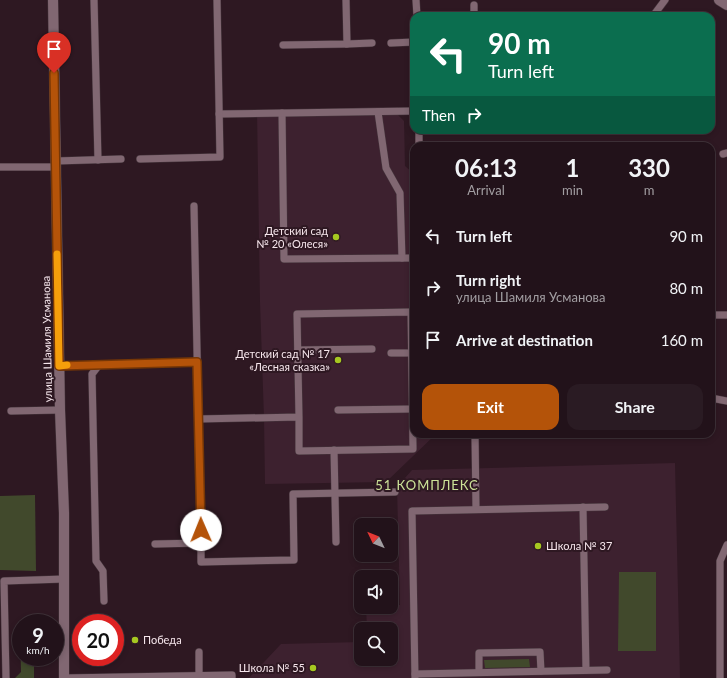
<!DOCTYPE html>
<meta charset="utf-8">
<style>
body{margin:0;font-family:Lato,sans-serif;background:#2a1b23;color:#f1f3f6;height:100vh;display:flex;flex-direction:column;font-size:15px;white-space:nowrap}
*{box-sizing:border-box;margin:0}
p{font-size:13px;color:#a29ea2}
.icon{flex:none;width:22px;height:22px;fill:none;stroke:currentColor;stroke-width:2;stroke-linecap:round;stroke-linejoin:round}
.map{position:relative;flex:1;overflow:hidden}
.side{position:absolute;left:410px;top:142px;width:305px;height:296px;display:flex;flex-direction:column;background:#22121a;border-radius:12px;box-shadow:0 2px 6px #0003,0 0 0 1px #3f3239}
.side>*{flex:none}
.guide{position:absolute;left:410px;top:12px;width:305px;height:122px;border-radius:12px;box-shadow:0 2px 6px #0003,0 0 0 1px #3f3239;background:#0b6e4f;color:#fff;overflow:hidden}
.needle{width:26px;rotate:313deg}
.buttons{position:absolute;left:354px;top:518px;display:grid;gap:8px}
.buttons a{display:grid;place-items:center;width:44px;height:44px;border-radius:8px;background:#22121a;box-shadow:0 2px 6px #0003,0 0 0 1px #3f3239;font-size:20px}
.speed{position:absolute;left:12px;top:614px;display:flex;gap:8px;font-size:20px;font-weight:700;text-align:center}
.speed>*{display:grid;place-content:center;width:52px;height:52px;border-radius:50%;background:#22121a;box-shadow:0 2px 6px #0003,0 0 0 1px #3f3239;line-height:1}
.speed small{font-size:10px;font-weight:400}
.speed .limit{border:6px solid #d22;background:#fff;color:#111}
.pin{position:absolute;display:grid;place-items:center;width:34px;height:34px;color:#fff;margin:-41px -17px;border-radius:50% 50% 50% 0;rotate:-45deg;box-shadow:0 0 4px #0007}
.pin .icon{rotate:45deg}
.me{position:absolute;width:44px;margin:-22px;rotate:359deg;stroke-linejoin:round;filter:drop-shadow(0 0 3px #0008)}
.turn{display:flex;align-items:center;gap:14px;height:84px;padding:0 12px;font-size:18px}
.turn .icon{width:52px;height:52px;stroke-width:2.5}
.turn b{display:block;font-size:28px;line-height:34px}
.then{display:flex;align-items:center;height:38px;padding:0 12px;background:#0003;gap:8px;font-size:15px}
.eta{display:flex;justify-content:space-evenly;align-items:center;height:68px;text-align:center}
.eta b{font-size:24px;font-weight:700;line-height:28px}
.primary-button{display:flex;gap:8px;margin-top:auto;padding:8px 12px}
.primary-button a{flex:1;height:46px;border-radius:12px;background:#b45309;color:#fff;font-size:16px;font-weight:700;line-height:46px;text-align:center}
.primary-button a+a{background:#2a1b23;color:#f1f3f6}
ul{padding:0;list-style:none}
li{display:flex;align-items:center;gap:12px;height:52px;padding:0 12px}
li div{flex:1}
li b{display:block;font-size:15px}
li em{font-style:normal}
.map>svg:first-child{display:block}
.built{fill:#3d212f}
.green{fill:#41492c}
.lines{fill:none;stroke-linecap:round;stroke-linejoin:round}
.service-casing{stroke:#46363d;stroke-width:8}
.minor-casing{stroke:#46363d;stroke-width:11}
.service{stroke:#816772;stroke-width:7}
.minor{stroke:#816772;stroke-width:10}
.route-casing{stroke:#753606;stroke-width:10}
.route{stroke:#b45309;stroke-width:7}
.slow{stroke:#f59e0b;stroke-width:7}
.poi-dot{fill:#a6c821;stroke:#2e1822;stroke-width:1.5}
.labels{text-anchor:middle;stroke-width:4;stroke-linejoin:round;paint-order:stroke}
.poi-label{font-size:11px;fill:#f6e6ec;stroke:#2e1822;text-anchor:end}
.street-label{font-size:11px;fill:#f6e6ec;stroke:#2e1822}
.quarter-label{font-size:13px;letter-spacing:1px;fill:#cce297;stroke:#2e1822}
</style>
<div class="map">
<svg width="727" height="678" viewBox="0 0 727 678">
<rect width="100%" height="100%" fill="#2e1822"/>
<g class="built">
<path d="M398 107V115L404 121 405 166 414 174V434H436L386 482 265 484 264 418 260 302 257 110Z"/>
<path d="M675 463 680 678H249L281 644 361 642V659H391V629H367L366 607H391V605H400L397 487 412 470Z"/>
</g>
<g class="green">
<path d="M35 495 36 571 0 570V496Z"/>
<path d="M619 572H656V651H618Z"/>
<path d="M20 628 21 629V657H34V678H15L21 672Z"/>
<path d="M529 659 530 667 485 668 484 660Z"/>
</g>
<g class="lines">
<g class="service-casing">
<g id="service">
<path d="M94 0 98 160"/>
<path d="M416 0 417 16"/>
<path d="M474 5V16"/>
<path d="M653 16 665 0"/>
<path d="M391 43 414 42"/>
<path d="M347 44 372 43"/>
<path d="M283 45 347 44 346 0"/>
<path d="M378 112 386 168 400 193 402 258"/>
<path d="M282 113 284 259 414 258"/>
<path d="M219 114 414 111"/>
<path d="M419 130V146"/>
<path d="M723 154 727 153"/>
<path d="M140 159 220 157 217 0"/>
<path d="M56 161 121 159"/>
<path d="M0 167H56"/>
<path d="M194 206 201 543"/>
<path d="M711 315H727"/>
<path d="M298 350 372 349"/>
<path d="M391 353H411"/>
<path d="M99 365 92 374 96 561 103 571 104 601"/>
<path d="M59 366 197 362"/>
<path d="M711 398 727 401"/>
<path d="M338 410 412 409"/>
<path d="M11 411 60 410"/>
<path d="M198 419 299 417V451L413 449 411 312 297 314 299 417"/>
<path d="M475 434 476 509"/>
<path d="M334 450 336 542"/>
<path d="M583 507 586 670"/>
<path d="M155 544 201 543V562L294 560 293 494 395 492"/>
<path d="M199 652V675"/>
<path d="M479 672V653L540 652 541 671"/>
<path d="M415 674 607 670"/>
<path d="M6 678 4 581 64 579"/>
<path d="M64 678 232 675V678"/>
<path d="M415 678 412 511 605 507"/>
<path d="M720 678V561L727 545"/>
</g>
</g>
<g class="minor-casing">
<g id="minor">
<path d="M53 0 60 410 64 513V678"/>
<path d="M719 0 727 5"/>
</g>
</g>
<use href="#service" class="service"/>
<use href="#minor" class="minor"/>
</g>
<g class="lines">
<g class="route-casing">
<path id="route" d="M54 73 59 366 197 362 201 530"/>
</g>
<use href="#route" class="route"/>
<path class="slow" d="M57 254 59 366 67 365"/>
</g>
<g class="poi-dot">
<circle cx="336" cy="237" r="4"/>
<circle cx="338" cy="360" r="4"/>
<circle cx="538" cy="546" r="4"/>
<circle cx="135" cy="640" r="4"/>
<circle cx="313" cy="668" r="4"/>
</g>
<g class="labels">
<g class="poi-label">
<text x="328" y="235">Детский сад<tspan x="328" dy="13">№ 20 «Олеся»</tspan></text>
<text x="330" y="358">Детский сад № 17<tspan x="330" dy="13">«Лесная сказка»</tspan></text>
<text x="546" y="550" text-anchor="start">Школа № 37</text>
<text x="143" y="644" text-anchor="start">Победа</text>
<text x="305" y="672">Школа № 55</text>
</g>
<g class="street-label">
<text transform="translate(47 339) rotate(-91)" y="4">улица Шамиля Усманова</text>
</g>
<g class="quarter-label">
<text x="427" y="490">51 КОМПЛЕКС</text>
</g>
</g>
</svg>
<div class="buttons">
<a><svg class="needle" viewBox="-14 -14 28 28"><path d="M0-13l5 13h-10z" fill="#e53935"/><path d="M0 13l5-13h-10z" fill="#a29ea2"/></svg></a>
<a><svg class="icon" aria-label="sound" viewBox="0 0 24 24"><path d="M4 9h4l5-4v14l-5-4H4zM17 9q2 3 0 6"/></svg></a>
<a><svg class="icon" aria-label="search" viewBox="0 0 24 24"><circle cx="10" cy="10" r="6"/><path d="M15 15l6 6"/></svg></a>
</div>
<div class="speed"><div>9<small>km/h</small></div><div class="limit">20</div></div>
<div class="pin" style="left:54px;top:73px;background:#d93025"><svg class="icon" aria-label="arrive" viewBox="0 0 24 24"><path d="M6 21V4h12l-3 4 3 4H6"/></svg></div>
<svg class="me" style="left:201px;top:530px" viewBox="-20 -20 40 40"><circle r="19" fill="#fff"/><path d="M0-13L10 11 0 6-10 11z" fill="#b45309"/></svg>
<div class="guide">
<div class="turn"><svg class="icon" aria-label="left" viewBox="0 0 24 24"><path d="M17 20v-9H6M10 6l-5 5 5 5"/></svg><div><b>90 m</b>Turn left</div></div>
<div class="then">Then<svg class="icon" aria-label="right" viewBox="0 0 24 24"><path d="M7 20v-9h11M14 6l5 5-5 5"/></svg></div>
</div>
<section class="side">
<div class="eta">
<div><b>06:13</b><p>Arrival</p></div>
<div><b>1</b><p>min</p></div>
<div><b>330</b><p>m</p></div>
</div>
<ul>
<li><svg class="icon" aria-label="left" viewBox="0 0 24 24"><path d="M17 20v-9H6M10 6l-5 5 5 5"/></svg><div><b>Turn left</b></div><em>90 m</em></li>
<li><svg class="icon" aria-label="right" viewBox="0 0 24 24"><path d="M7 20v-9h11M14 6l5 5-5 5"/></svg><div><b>Turn right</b><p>улица Шамиля Усманова</p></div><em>80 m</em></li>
<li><svg class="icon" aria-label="arrive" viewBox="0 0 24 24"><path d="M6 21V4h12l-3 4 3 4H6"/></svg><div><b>Arrive at destination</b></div><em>160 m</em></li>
</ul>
<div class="primary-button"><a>Exit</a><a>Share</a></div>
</section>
</div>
